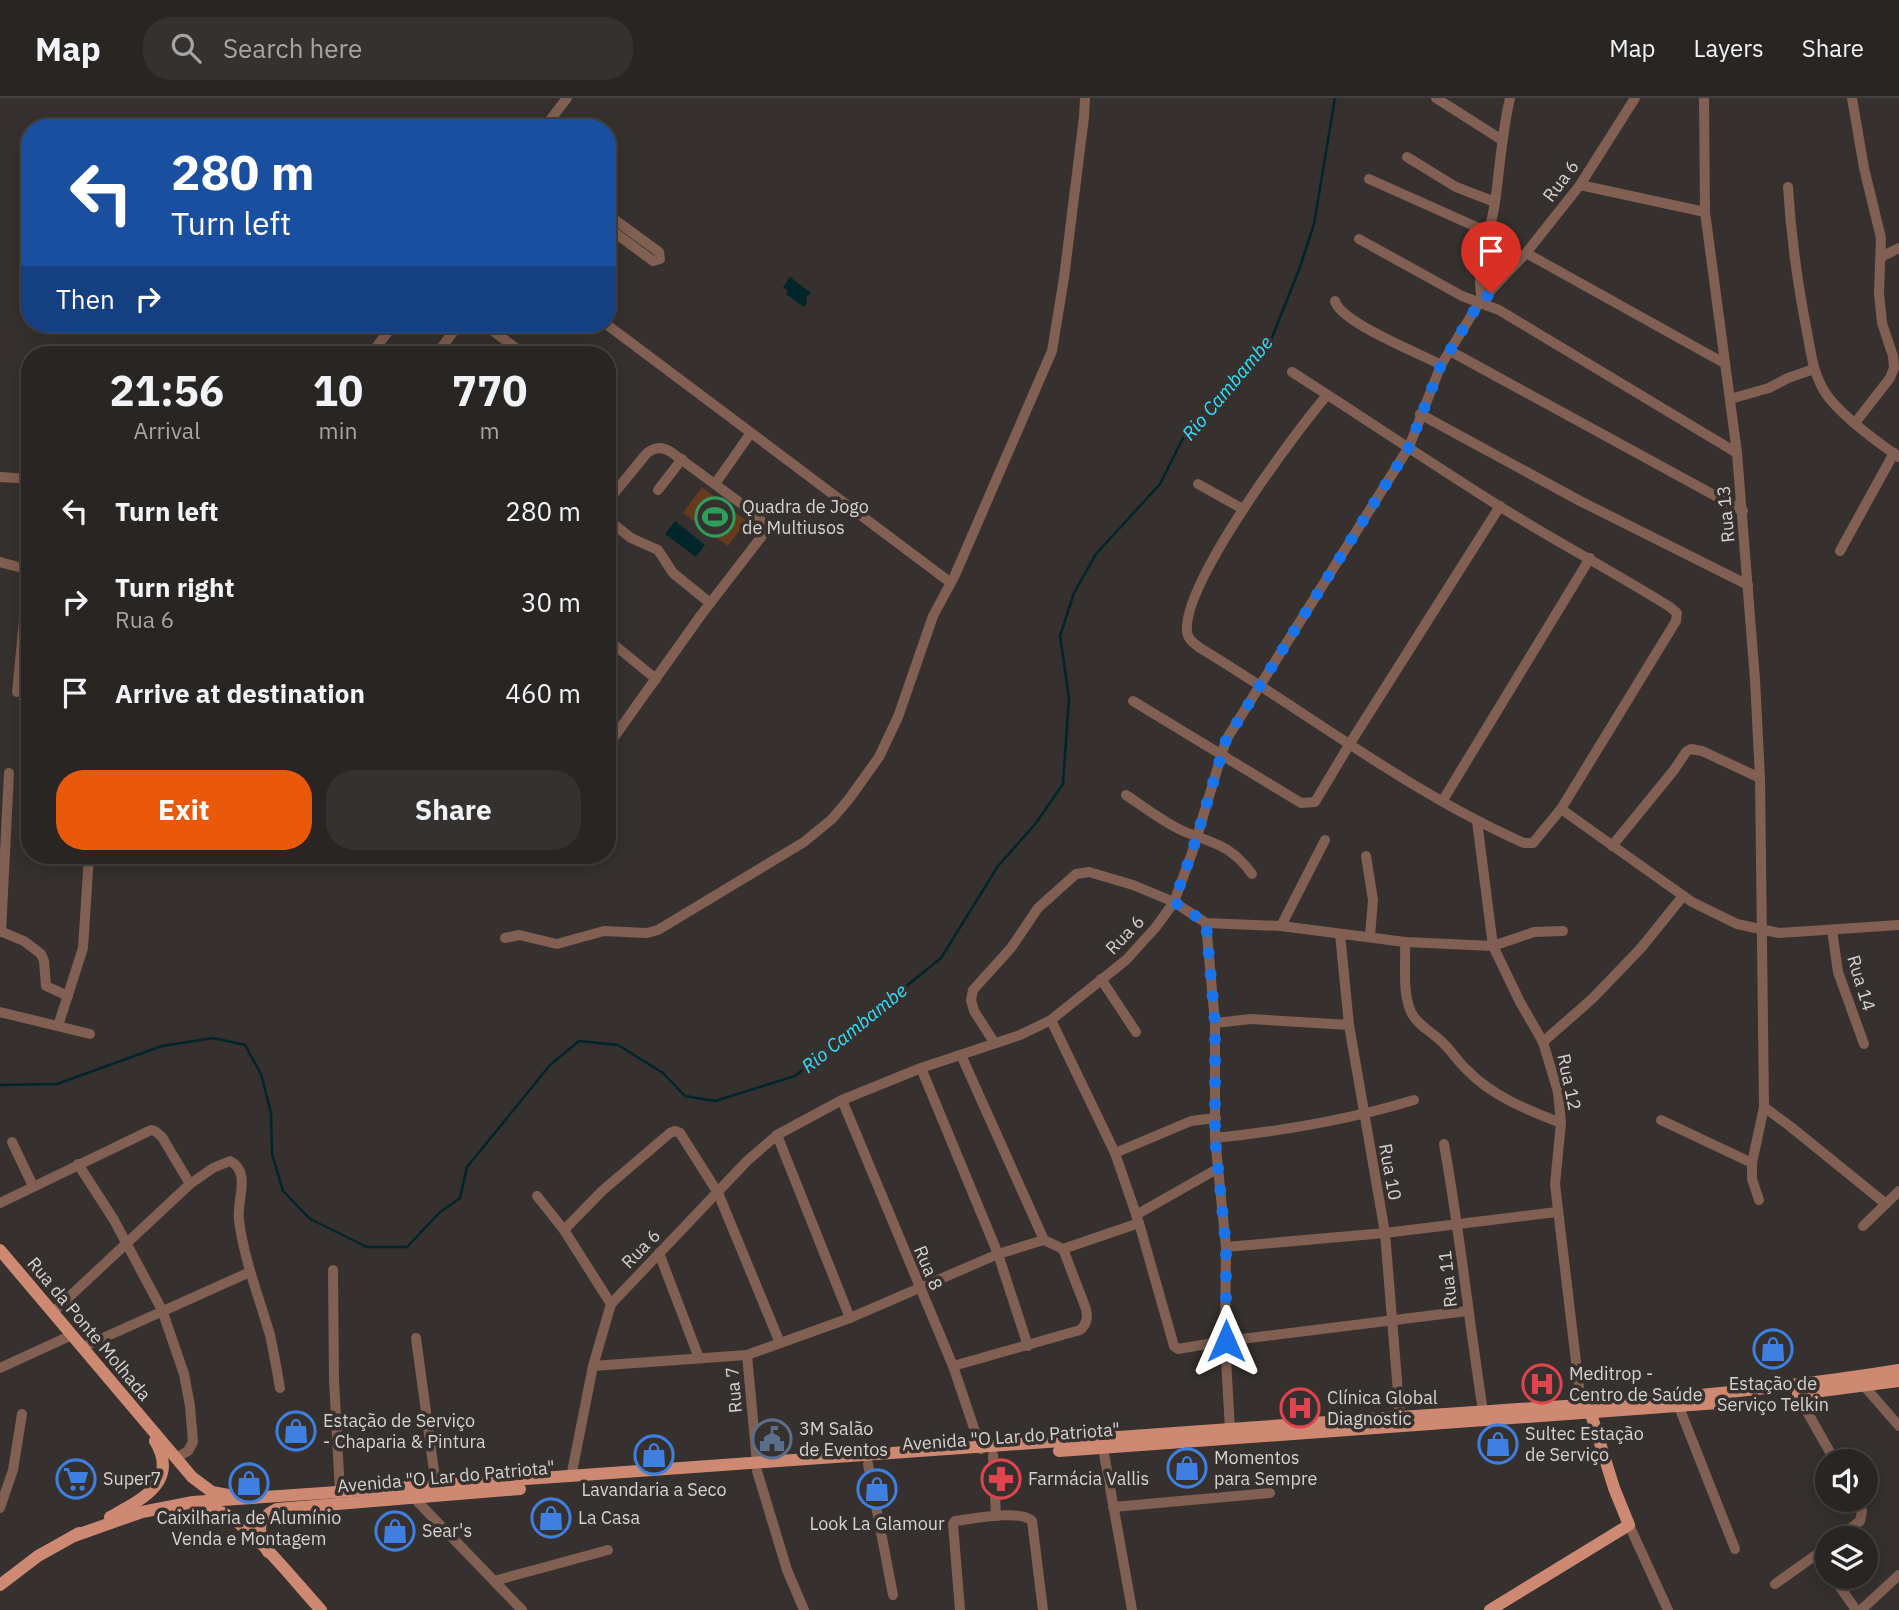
<!DOCTYPE html>
<meta charset="utf-8">
<style>
body{margin:0;font-family:"IBM Plex Sans",sans-serif;background:#34312f;color:#f1f3f6;height:100vh;display:flex;flex-direction:column;font-size:26px;white-space:nowrap}
*{box-sizing:border-box;margin:0}
p{font-size:23px;color:#a5a5a5}
.icon{flex:none;width:38px;height:38px;fill:none;stroke:currentColor;stroke-width:2;stroke-linecap:round;stroke-linejoin:round}
.map{position:relative;flex:1;overflow:hidden}
.details{position:absolute;left:21px;top:248px;width:595px;height:518px;display:flex;flex-direction:column;background:#282522;border-radius:28px;box-shadow:0 4px 18px #0003,0 0 0 2px #444240}
.details>*{flex:none}
.top-card{position:absolute;left:21px;top:21px;width:595px;height:214px;border-radius:28px;box-shadow:0 4px 18px #0003,0 0 0 2px #444240;background:#1a4fa0;color:#fff;overflow:hidden}
.buttons{position:absolute;left:1815px;top:1351px;display:grid;gap:14px}
.buttons a{display:grid;place-items:center;width:63px;height:63px;border-radius:50%;background:#282522;box-shadow:0 4px 18px #0003,0 0 0 2px #444240;font-size:35px}
.pin{position:absolute;display:grid;place-items:center;width:60px;height:60px;color:#fff;margin:-72px -30px;border-radius:50% 50% 50% 0;rotate:-45deg;box-shadow:0 0 7px #0007}
.pin .icon{rotate:45deg}
.me{position:absolute;width:77px;margin:-38px;rotate:0deg;stroke-linejoin:round;filter:drop-shadow(0 0 5px #0008)}
.turn{display:flex;align-items:center;gap:24px;height:147px;padding:0 35px;font-size:32px}
.turn .icon{width:91px;height:91px;stroke-width:2.5}
.turn b{display:block;font-size:49px;line-height:60px}
.then{display:flex;align-items:center;height:66px;padding:0 35px;background:#0003;gap:14px;font-size:26px}
.eta{display:flex;justify-content:space-evenly;align-items:center;height:119px;text-align:center}
.eta b{font-size:42px;font-weight:800;line-height:49px}
.action{display:flex;gap:14px;margin-top:auto;padding:14px 35px}
.action a{flex:1;height:80px;border-radius:28px;background:#ea580c;color:#fff;font-size:28px;font-weight:800;line-height:80px;text-align:center}
.action a+a{background:#34312f;color:#f1f3f6}
ul{padding:0;list-style:none}
li{display:flex;align-items:center;gap:21px;height:91px;padding:0 35px}
li div{flex:1}
li b{display:block;font-size:26px}
li em{font-style:normal}
header{display:flex;align-items:center;gap:42px;box-sizing:border-box;height:98px;padding:0 35px;background:#282522;border-bottom:2px solid #444240}
header strong{font-size:33px}
nav{display:flex;gap:38px;margin-inline-start:auto;font-size:24px}
.search{width:490px;height:63px;background:#34312f;display:flex;align-items:center;gap:18px;box-sizing:border-box;padding:0 24px;border-radius:28px;color:#a5a5a5;font-size:26px}
.map>svg:first-child{display:block}
.green{fill:#67391d}
.water{fill:#00252b}
.lines{fill:none;stroke-linecap:round;stroke-linejoin:round}
.stream{stroke:#00252b;stroke-width:2.5}
.minor{stroke:#815f53;stroke-width:10}
.major{stroke:#ce8972;stroke-width:12}
.route{stroke:#1a73e8;stroke-width:12;stroke-dasharray:0 21.6}
.labels{text-anchor:middle;stroke-width:7;stroke-linejoin:round;paint-order:stroke}
.street-label{font-size:18px;fill:#d6d2d0;stroke:#36312e}
.poi-label{font-size:18px;fill:#d6d2d0;stroke:#36312e;text-anchor:start}
.water-label{font-size:19px;font-style:italic;fill:#2ee0fd;stroke:#36312e}
</style>
<header>
<strong>Map</strong>
<div class="search"><svg class="icon" aria-label="search" viewBox="0 0 24 24"><circle cx="10" cy="10" r="6"/><path d="M15 15l6 6"/></svg>Search here</div>
<nav><a>Map</a><a>Layers</a><a>Share</a></nav>
</header>
<div class="map">
<svg width="1899" height="1512" viewBox="0 0 1899 1512">
<rect width="100%" height="100%" fill="#36312e"/>
<path class="green" d="M702 389 747 423 728 448 683 415Z"/>
<g class="water">
<path d="M790 179 811 195 806 199 807 205 804 209 786 196 788 193 783 189Z"/>
<path d="M675 423 705 447 696 459 665 436Z"/>
</g>
<g class="lines">
<path class="stream" d="M0 987 57 986 162 948 213 940 245 947 261 976 271 1015 272 1056 283 1093 310 1121 367 1149H407L439 1115 460 1100 467 1069 550 967 579 943 618 947 663 975 685 998 715 1003 795 978 941 860 998 768 1036 725 1063 686 1069 600 1060 538 1074 495 1096 456 1160 386 1186 334 1271 242 1300 169 1314 126 1335 0"/>
<g class="minor">
<path d="M1436 0 1502 42"/>
<path d="M1704 0 1705 114 1737 355 1755 582 1760 680 1764 1009 1752 1065V1081L1759 1102"/>
<path d="M1852 0 1864 70 1881 140 1879 195 1882 225 1893 258 1894 270 1890 280 1855 325"/>
<path d="M544 30 567 0"/>
<path d="M1407 59 1456 89 1495 104"/>
<path d="M1369 81 1490 135"/>
<path d="M1580 87 1705 114"/>
<path d="M1788 89C1791 139 1798 189 1808 239 1811 257 1814 275 1823 291 1835 313 1877 344 1899 359"/>
<path d="M607 116 659 154 660 161 653 163 607 129"/>
<path d="M1359 141 1462 198 1499 212 1737 355"/>
<path d="M1526 155 1724 265"/>
<path d="M1881 159 1899 150"/>
<path d="M1482 201C1474 170 1491 135 1495 104 1500 69 1502 34 1510 0"/>
<path d="M1335 203C1340 224 1419 255 1441 267"/>
<path d="M484 226 525 257"/>
<path d="M606 226 951 485"/>
<path d="M1450 253 1743 413"/>
<path d="M370 257 394 226"/>
<path d="M436 257 459 226"/>
<path d="M1292 274C1361 318 1429 364 1499 408 1555 443 1614 474 1670 509L1677 515 1676 523 1561 711 1533 745H1524C1409 694 1308 615 1200 550 1194 545 1188 542 1187 534 1182 486 1294 336 1327 297"/>
<path d="M1730 301 1769 290 1788 280 1814 271"/>
<path d="M1420 316 1580 403 1748 487"/>
<path d="M0 379 30 381"/>
<path d="M715 386 750 336"/>
<path d="M1198 386 1243 411"/>
<path d="M658 392 682 361"/>
<path d="M607 404 646 356C654 349 662 348 671 354L758 418 763 426 762 438 701 517 607 649"/>
<path d="M607 421 631 440 658 452 673 475 710 505"/>
<path d="M1840 453 1894 355"/>
<path d="M0 464 30 472"/>
<path d="M607 541 656 581"/>
<path d="M17 594 29 472"/>
<path d="M1133 603 1301 705 1315 704 1349 647 1500 408"/>
<path d="M1126 697C1144 709 1163 724 1183 733 1214 746 1230 746 1252 776"/>
<path d="M1443 702 1590 460"/>
<path d="M1561 711 1692 804 1737 826 1779 835 1899 827"/>
<path d="M1477 723 1493 848 1520 904 1543 944 1558 994 1561 1025 1555 1086 1581 1306"/>
<path d="M1612 748 1674 672 1686 654 1691 651 1702 653 1760 680"/>
<path d="M1366 758 1373 802 1370 838"/>
<path d="M1206 825 1215 925V1040L1226 1149 1225 1243 1230 1332"/>
<path d="M1281 828 1325 742"/>
<path d="M1832 832 1838 874 1864 946"/>
<path d="M0 833 24 843 41 856 44 863 46 888 68 898"/>
<path d="M1 834 9 675"/>
<path d="M1340 836 1349 927 1385 1135 1400 1319"/>
<path d="M505 840 519 837 557 846 604 833 647 835 658 832 804 744 832 721 849 701 879 659 898 619 933 518 955 477 1052 253 1064 180 1084 19 1085 0"/>
<path d="M1405 844C1406 865 1402 894 1411 914 1417 927 1432 934 1442 944 1451 952 1458 964 1467 972 1493 999 1528 1012 1561 1025"/>
<path d="M1101 881 1136 934"/>
<path d="M0 914 90 936"/>
<path d="M1051 922 1115 1055 1139 1125 1174 1248 1178 1251 1225 1243 1467 1213"/>
<path d="M1215 925 1251 921 1349 927"/>
<path d="M58 928 83 850 89 758"/>
<path d="M994 944 974 913 971 902 973 892 1011 850 1038 810 1076 776 1089 774 1133 787 1174 804 1206 825 1281 828 1405 844 1493 848 1534 834 1563 833"/>
<path d="M1543 944 1593 900 1641 850 1683 798"/>
<path d="M961 957 1044 1142 1063 1151 1139 1125"/>
<path d="M921 970 998 1156 1028 1248"/>
<path d="M842 1002 953 1268 981 1351"/>
<path d="M1764 1009 1791 1029 1886 1106"/>
<path d="M1661 1022 1752 1065"/>
<path d="M777 1037 850 1220"/>
<path d="M1215 1040C1283 1033 1348 1022 1414 1002"/>
<path d="M12 1044 33 1088"/>
<path d="M1444 1046C1460 1135 1469 1224 1483 1313"/>
<path d="M1115 1055 1191 1023 1216 1020"/>
<path d="M78 1066 114 1122 162 1212 184 1276 190 1308 193 1344 188 1353 176 1360"/>
<path d="M537 1098 564 1132 611 1206"/>
<path d="M0 1105 151 1032 155 1033 162 1039 190 1086"/>
<path d="M1136 1117 1217 1071"/>
<path d="M1863 1128 1899 1093"/>
<path d="M564 1132 602 1093 670 1035 675 1033 680 1035 718 1095 780 1245"/>
<path d="M1226 1149 1385 1135 1557 1114"/>
<path d="M659 1155 699 1260"/>
<path d="M333 1172 334 1282 340 1395"/>
<path d="M53 1214 190 1086 213 1070 230 1063C252 1074 236 1103 239 1122 244 1162 259 1199 270 1237 274 1255 277 1273 280 1290"/>
<path d="M416 1240 436 1388"/>
<path d="M83 1249 250 1174"/>
<path d="M747 1257 757 1365"/>
<path d="M593 1268 747 1257 850 1220 998 1156 1044 1142"/>
<path d="M953 1268 1080 1232C1087 1226 1088 1220 1086 1211L1063 1151"/>
<path d="M0 1270 72 1237"/>
<path d="M1865 1289 1899 1328"/>
<path d="M1797 1296 1835 1363"/>
<path d="M1679 1309 1735 1451"/>
<path d="M1103 1350 1132 1512"/>
<path d="M993 1357 996 1418"/>
<path d="M868 1366 893 1497"/>
<path d="M757 1373 787 1472 804 1512"/>
<path d="M571 1379 593 1268 611 1206 747 1063 777 1037 842 1002 921 970 1020 937 1051 922 1126 862 1156 829 1174 804 1192 755 1226 642 1409 349 1441 267 1479 205 1526 155 1580 87 1635 0"/>
<path d="M414 1400 522 1512"/>
<path d="M1113 1409 1270 1395"/>
<path d="M0 1410 13 1372 22 1316"/>
<path d="M1629 1427 1668 1512"/>
<path d="M1838 1440 1860 1423 1862 1413 1857 1402"/>
<path d="M1818 1456 1827 1470"/>
<path d="M1833 1479 1856 1512"/>
<path d="M494 1483 608 1452"/>
<path d="M1775 1486 1827 1449"/>
<path d="M960 1512 953 1426 955 1423C972 1421 1020 1411 1032 1423L1043 1512"/>
<path d="M1861 1512 1899 1477"/>
</g>
<g class="major">
<path d="M0 1152 192 1379 212 1394 228 1397"/>
<path d="M1798 1296 1899 1283"/>
<path d="M1059 1353 1718 1305"/>
<path d="M198 1411C208 1410 216 1411 225 1416 256 1433 296 1485 321 1512"/>
<path d="M110 1419C141 1402 180 1384 155 1343"/>
<path d="M74 1438 142 1414 193 1404C562 1378 931 1354 1300 1326 1500 1311 1701 1304 1899 1272"/>
<path d="M268 1454C258 1434 254 1422 277 1411L520 1391"/>
<path d="M0 1487 38 1458 79 1435"/>
<path d="M1490 1512 1629 1427 1614 1390 1591 1316"/>
</g>
</g>
<g class="lines">
<path class="route" d="M1226 1243V1149L1215 1040V925L1206 825 1174 804 1192 754 1226 642 1409 349 1441 267 1479 205 1491 195"/>
</g>
<defs>
<g id="stadium-ring" transform="scale(2.0125)"><circle r="9.5" fill="#36312e" stroke="#2e9e5b" stroke-width="1.5"/><path d="M0-5a6.5 5 0 1 0 0 10a6.5 5 0 1 0 0-10ZM-3.5-1.8h7v3.6h-7Z" fill="#2e9e5b"/></g>
<g id="shop-ring" transform="scale(2.0125)"><circle r="9.5" fill="#36312e" stroke="#3f7fe0" stroke-width="1.5"/><path d="M-5-2.5h2.3a2.7 3.5 0 0 1 5.4 0H5L5.5 6h-11ZM-1.5-2.5h3a1.5 2.3 0 0 0-3 0Z" fill="#3f7fe0"/></g>
<g id="hospital-ring" transform="scale(2.0125)"><circle r="9.5" fill="#36312e" stroke="#e0444e" stroke-width="1.5"/><path d="M-5-5h3v3.5h4V-5h3V5h-3V1.5h-4V5h-3Z" fill="#e0444e"/></g>
<g id="civic-ring" transform="scale(2.0125)"><circle r="9.5" fill="#36312e" stroke="#5c6f8a" stroke-width="1.5"/><path d="M-.6-6.5H3V-4.5H.6V-3L4-1V1h2V6H-6V1h2V-1L-.6-3ZM-1.2 2.5V6h2.4V2.5Z" fill="#5c6f8a"/></g>
<g id="supermarket-ring" transform="scale(2.0125)"><circle r="9.5" fill="#36312e" stroke="#3f7fe0" stroke-width="1.5"/><path d="M-6-5.5h2.5l.6 2H6L4.5 2H-2.5L-4.4-4H-6ZM-1.5 3.2a1.3 1.3 0 1 0 .1 0ZM3 3.2a1.3 1.3 0 1 0 .1 0Z" fill="#3f7fe0"/></g>
<g id="pharmacy-ring" transform="scale(2.0125)"><circle r="9.5" fill="#36312e" stroke="#e0444e" stroke-width="1.5"/><path d="M-2-6h4v4h4v4h-4v4h-4v-4h-4v-4h4Z" fill="#e0444e"/></g>
</defs>
<g fill-rule="evenodd">
<use href="#stadium-ring" x="715" y="419"/>
<use href="#shop-ring" x="1773" y="1251"/>
<use href="#hospital-ring" x="1542" y="1286"/>
<use href="#hospital-ring" x="1300" y="1310"/>
<use href="#shop-ring" x="296" y="1333"/>
<use href="#civic-ring" x="772" y="1341"/>
<use href="#shop-ring" x="1498" y="1346"/>
<use href="#shop-ring" x="654" y="1357"/>
<use href="#shop-ring" x="1187" y="1370"/>
<use href="#supermarket-ring" x="76" y="1381"/>
<use href="#pharmacy-ring" x="1001" y="1381"/>
<use href="#shop-ring" x="249" y="1385"/>
<use href="#shop-ring" x="877" y="1391"/>
<use href="#shop-ring" x="551" y="1420"/>
<use href="#shop-ring" x="395" y="1433"/>
</g>
<g class="labels">
<g class="street-label">
<text transform="translate(1561 83) rotate(-53)" y="6">Rua 6</text>
<text transform="translate(1726 416) rotate(-95)" y="6">Rua 13</text>
<text transform="translate(1125 837) rotate(-46)" y="6">Rua 6</text>
<text transform="translate(1861 885) rotate(73)" y="6">Rua 14</text>
<text transform="translate(1569 984) rotate(78)" y="6">Rua 12</text>
<text transform="translate(1390 1074) rotate(80)" y="6">Rua 10</text>
<text transform="translate(641 1151) rotate(-46)" y="6">Rua 6</text>
<text transform="translate(928 1170) rotate(67)" y="6">Rua 8</text>
<text transform="translate(1448 1181) rotate(-96)" y="6">Rua 11</text>
<text transform="translate(89 1231) rotate(50)" y="6">Rua da Ponte Molhada</text>
<text transform="translate(734 1292) rotate(-95)" y="6">Rua 7</text>
<text transform="translate(1011 1339) rotate(-4)" y="6">Avenida "O Lar do Patriota"</text>
<text transform="translate(446 1379) rotate(-5)" y="6">Avenida "O Lar do Patriota"</text>
</g>
<g class="poi-label">
<text x="742" y="415">Quadra de Jogo<tspan x="742" dy="21">de Multiusos</tspan></text>
<text x="1569" y="1282">Meditrop -<tspan x="1569" dy="21">Centro de Saúde</tspan></text>
<text x="1773" y="1292" text-anchor="middle">Estação de<tspan x="1773" dy="21">Serviço Telkin</tspan></text>
<text x="1327" y="1306">Clínica Global<tspan x="1327" dy="21">Diagnostic</tspan></text>
<text x="323" y="1329">Estação de Serviço<tspan x="323" dy="21">- Chaparia &amp; Pintura</tspan></text>
<text x="799" y="1337">3M Salão<tspan x="799" dy="21">de Eventos</tspan></text>
<text x="1525" y="1342">Sultec Estação<tspan x="1525" dy="21">de Serviço</tspan></text>
<text x="1214" y="1366">Momentos<tspan x="1214" dy="21">para Sempre</tspan></text>
<text x="103" y="1387">Super7</text>
<text x="1028" y="1387">Farmácia Vallis</text>
<text x="654" y="1398" text-anchor="middle">Lavandaria a Seco</text>
<text x="249" y="1426" text-anchor="middle">Caixilharia de Alumínio<tspan x="249" dy="21">Venda e Montagem</tspan></text>
<text x="578" y="1426">La Casa</text>
<text x="877" y="1432" text-anchor="middle">Look La Glamour</text>
<text x="422" y="1439">Sear's</text>
</g>
<g class="water-label">
<text transform="translate(1227 290) rotate(-50)" y="7">Rio Cambambe</text>
<text transform="translate(854 930) rotate(-39)" y="7">Rio Cambambe</text>
</g>
</g>
</svg>
<div class="buttons">
<a><svg class="icon" aria-label="sound" viewBox="0 0 24 24"><path d="M4 9h4l5-4v14l-5-4H4zM17 9q2 3 0 6"/></svg></a>
<a><svg class="icon" aria-label="layers" viewBox="0 0 24 24"><path d="M12 4l9 5-9 5-9-5zM3 14l9 5 9-5"/></svg></a>
</div>
<div class="pin" style="left:1491px;top:195px;background:#d93025"><svg class="icon" aria-label="arrive" viewBox="0 0 24 24"><path d="M6 21V4h12l-3 4 3 4H6"/></svg></div>
<svg class="me" style="left:1226px;top:1243px" viewBox="-20 -20 40 40"><path d="M0-17L14 15 0 8-14 15z" fill="#1a73e8" stroke="#fff" stroke-width="4"/></svg>
<div class="top-card">
<div class="turn"><svg class="icon" aria-label="left" viewBox="0 0 24 24"><path d="M17 20v-9H6M10 6l-5 5 5 5"/></svg><div><b>280 m</b>Turn left</div></div>
<div class="then">Then<svg class="icon" aria-label="right" viewBox="0 0 24 24"><path d="M7 20v-9h11M14 6l5 5-5 5"/></svg></div>
</div>
<section class="details">
<div class="eta">
<div><b>21:56</b><p>Arrival</p></div>
<div><b>10</b><p>min</p></div>
<div><b>770</b><p>m</p></div>
</div>
<ul>
<li><svg class="icon" aria-label="left" viewBox="0 0 24 24"><path d="M17 20v-9H6M10 6l-5 5 5 5"/></svg><div><b>Turn left</b></div><em>280 m</em></li>
<li><svg class="icon" aria-label="right" viewBox="0 0 24 24"><path d="M7 20v-9h11M14 6l5 5-5 5"/></svg><div><b>Turn right</b><p>Rua 6</p></div><em>30 m</em></li>
<li><svg class="icon" aria-label="arrive" viewBox="0 0 24 24"><path d="M6 21V4h12l-3 4 3 4H6"/></svg><div><b>Arrive at destination</b></div><em>460 m</em></li>
</ul>
<div class="action"><a>Exit</a><a>Share</a></div>
</section>
</div>
